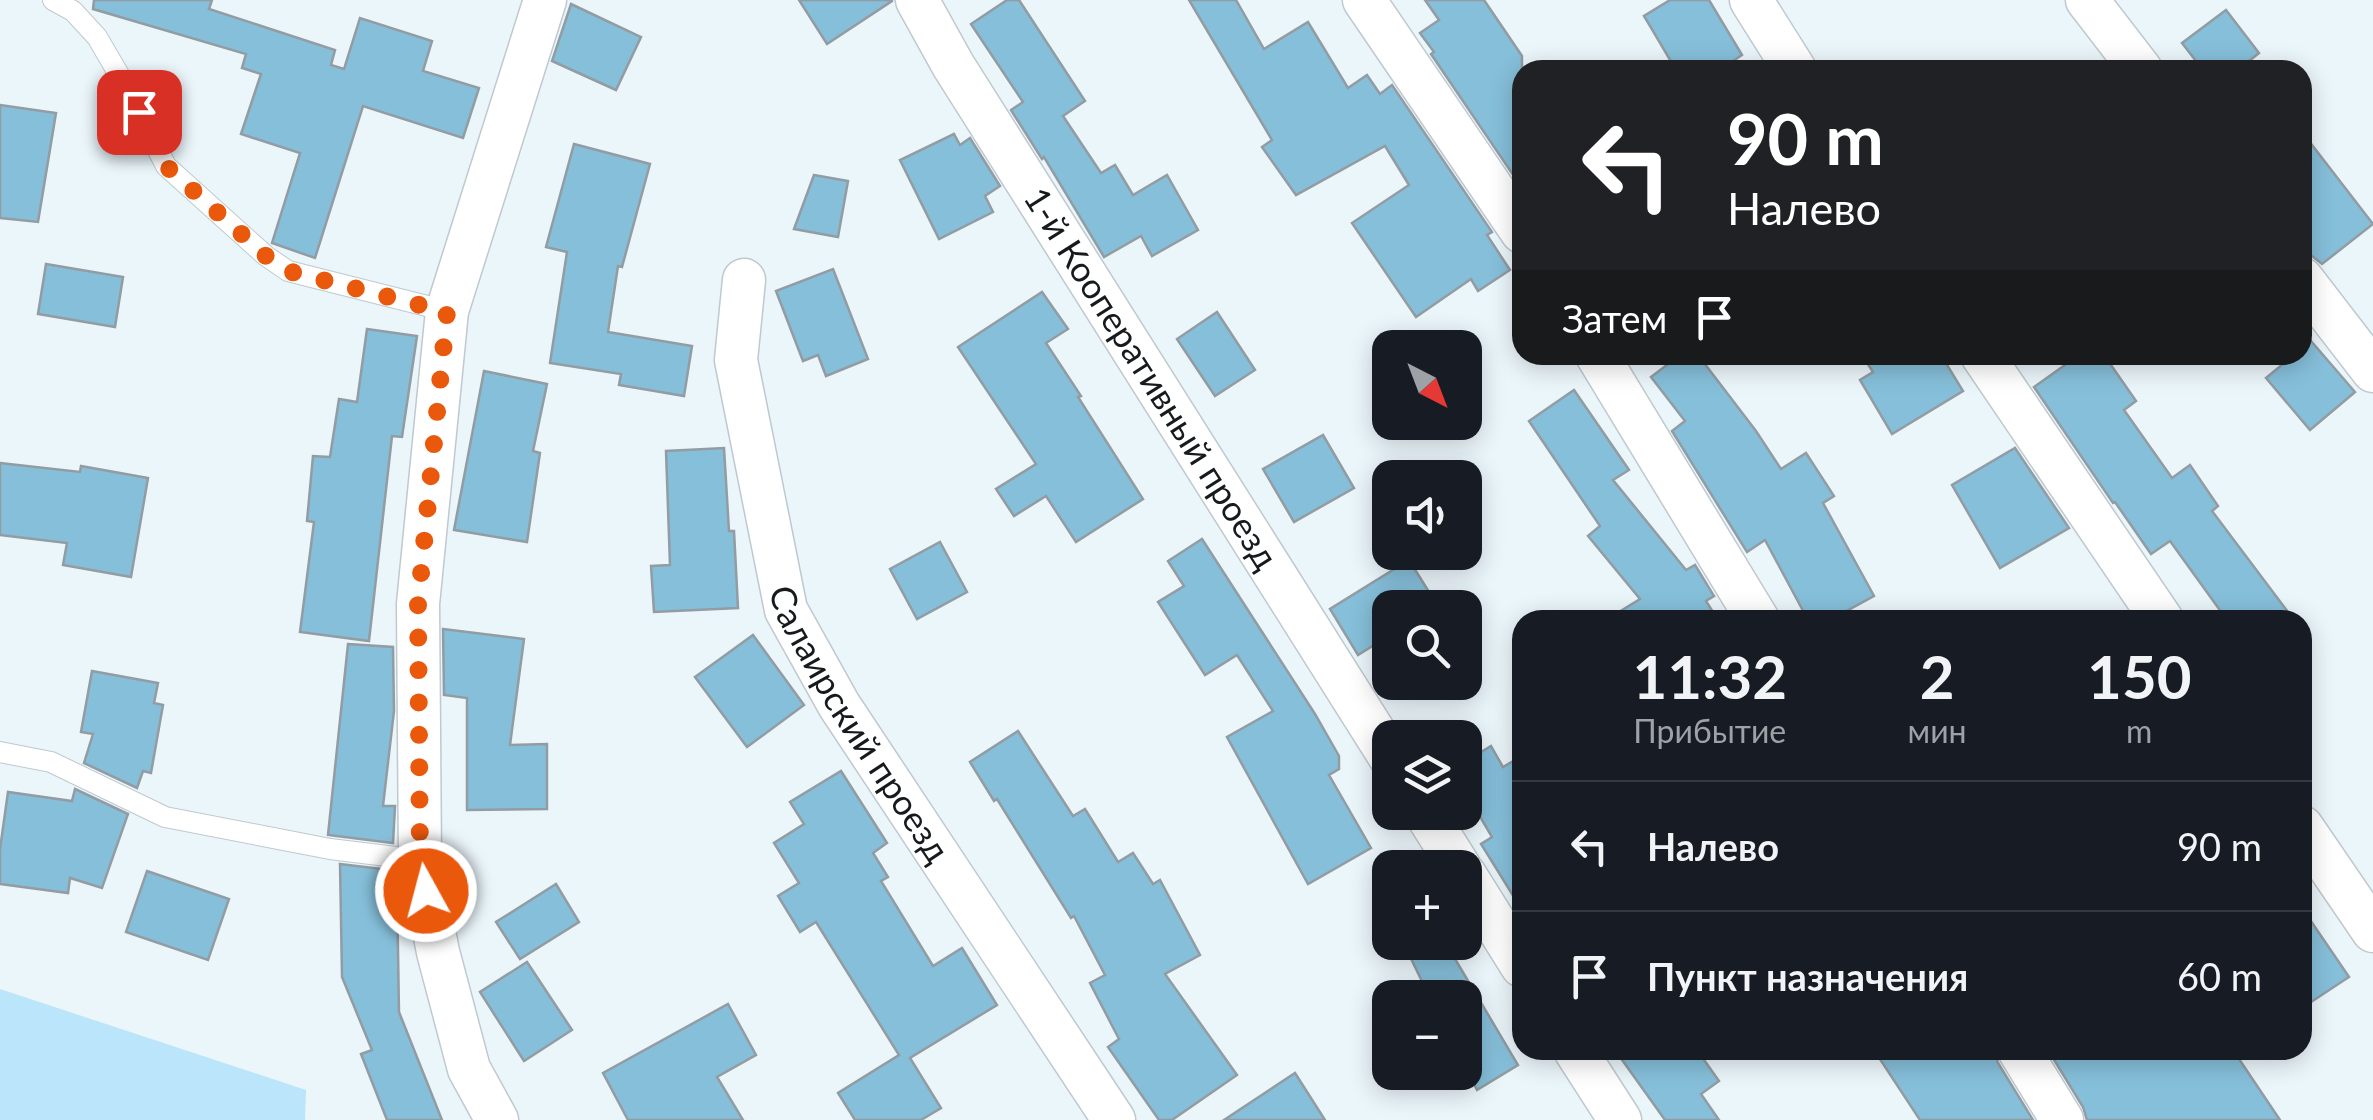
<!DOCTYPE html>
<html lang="ru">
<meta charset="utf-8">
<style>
body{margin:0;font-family:Lato,sans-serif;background:#20242c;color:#f1f3f6;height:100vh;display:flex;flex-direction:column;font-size:38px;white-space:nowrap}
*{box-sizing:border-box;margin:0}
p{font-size:32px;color:#9ea1a6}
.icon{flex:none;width:55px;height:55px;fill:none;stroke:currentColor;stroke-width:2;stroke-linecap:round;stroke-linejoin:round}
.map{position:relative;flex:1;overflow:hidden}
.side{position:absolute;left:1512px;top:610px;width:800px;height:450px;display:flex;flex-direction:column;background:#171b24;border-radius:30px;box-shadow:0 5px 25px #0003}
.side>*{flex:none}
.banner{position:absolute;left:1512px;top:60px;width:800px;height:305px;border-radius:30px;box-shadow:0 5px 25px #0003;background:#202124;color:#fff;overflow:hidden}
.needle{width:65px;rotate:138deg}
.tools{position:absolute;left:1372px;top:330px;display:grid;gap:20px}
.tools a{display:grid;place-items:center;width:110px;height:110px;border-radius:20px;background:#171b24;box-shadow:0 5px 25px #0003;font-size:50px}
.pin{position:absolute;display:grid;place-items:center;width:85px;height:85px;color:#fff;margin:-42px;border-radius:20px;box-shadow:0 5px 15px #0006}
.me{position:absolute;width:110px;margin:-55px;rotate:353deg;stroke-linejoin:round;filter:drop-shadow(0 0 8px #0008)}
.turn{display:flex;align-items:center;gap:35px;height:210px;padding:0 50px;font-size:45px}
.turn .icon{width:130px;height:130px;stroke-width:2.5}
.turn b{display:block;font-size:70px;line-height:85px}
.then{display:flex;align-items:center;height:95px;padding:0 50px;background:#0003;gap:20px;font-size:38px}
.eta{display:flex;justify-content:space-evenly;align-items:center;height:170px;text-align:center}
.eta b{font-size:60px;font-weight:700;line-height:70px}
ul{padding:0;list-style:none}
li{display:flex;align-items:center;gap:30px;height:130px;padding:0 50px;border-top:2px solid #363941}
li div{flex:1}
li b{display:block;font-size:38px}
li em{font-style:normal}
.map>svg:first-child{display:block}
.green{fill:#bae5fa}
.building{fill:#86bfda;stroke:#929ca2;stroke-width:2.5}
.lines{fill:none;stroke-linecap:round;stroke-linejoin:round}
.service-casing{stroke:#bfc9cf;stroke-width:22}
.minor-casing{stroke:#bfc9cf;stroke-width:45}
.service{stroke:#fff;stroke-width:20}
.minor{stroke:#fff;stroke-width:42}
.route{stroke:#ea580c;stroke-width:18;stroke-dasharray:0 32.4}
.labels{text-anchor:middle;stroke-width:8;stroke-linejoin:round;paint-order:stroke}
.street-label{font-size:35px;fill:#161a1c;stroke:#fff}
</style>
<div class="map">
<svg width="2373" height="1120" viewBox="0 0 2373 1120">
<rect width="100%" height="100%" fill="#ebf6fb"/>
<path class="green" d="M0 989 306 1090 305 1120H0Z"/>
<g class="building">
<path d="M94 0H212L209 9 335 50 331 65 344 69 360 18 432 41 423 71 479 88 463 138 363 106 315 258 272 243 300 153 241 134 261 74 242 68 246 54 93 9Z"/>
<path d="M799 0H892V1L827 44Z"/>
<path d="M1007 0H1019L1085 101 1063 116 1101 173 1115 165 1133 195 1167 175 1198 230 1152 256 1141 236 1104 257 1044 157 1042 159 1011 110 1023 102 971 24Z"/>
<path d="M1189 0H1236L1264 49 1308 22 1348 88 1367 75 1380 94 1392 85 1492 232 1487 235 1510 270 1478 291 1471 279 1416 317 1352 223 1409 185 1385 146 1296 195 1262 147 1272 140Z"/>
<path d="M1425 0H1484L1522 56V188L1431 54 1434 52 1420 33 1439 20Z"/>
<path d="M1670 0H1709L1742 55 1720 70H1676L1644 16Z"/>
<path d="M571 4 641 37 616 90 552 61Z"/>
<path d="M2226 10 2259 53 2238 70H2203L2182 43Z"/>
<path d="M0 105 56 113 38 222 0 218Z"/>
<path d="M2302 132 2373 224 2322 264 2312 256 2302 255Z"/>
<path d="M954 134 960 145 970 138 1000 186 985 196 993 212 939 239 900 160Z"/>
<path d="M574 144 650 164 622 267 618 266 608 332 692 346 684 396 619 385 621 374 550 363 567 252 546 247Z"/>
<path d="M814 175 848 181 838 237 794 229Z"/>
<path d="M46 264 123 277 115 327 38 314Z"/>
<path d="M833 269 868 359 826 376 818 355 803 361 776 291Z"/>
<path d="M1042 292 1068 329 1046 343 1081 396 1078 397 1143 499 1076 542 1046 496 1014 516 996 489 1036 464 958 347Z"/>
<path d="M1217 312 1255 370 1215 396 1177 339Z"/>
<path d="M367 329 417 336 402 437 392 436 369 641 300 632 314 522 307 521 313 456 330 457 339 399 357 402Z"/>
<path d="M2311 341 2355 392 2310 430 2266 378 2294 355H2302V348Z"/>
<path d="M1680 355H1698L1756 431 1781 469 1806 453 1834 496 1823 503 1874 596 1830 620H1808L1765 540 1747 552 1672 431 1685 421 1651 377Z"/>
<path d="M1862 355H1941L1963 391 1892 434 1860 380 1873 372Z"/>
<path d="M2079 355H2104L2136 401 2124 410 2172 478 2190 465 2218 506 2212 511 2294 620H2227L2170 541 2151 554 2115 502 2113 503 2034 387Z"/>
<path d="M484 371 547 384 533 451 540 453 527 542 454 530Z"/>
<path d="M1574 390 1629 470 1613 480 1686 570 1695 565 1714 596 1706 601 1718 620H1606L1640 599 1588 536 1600 526 1529 421Z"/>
<path d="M1323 435 1354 488 1294 522 1263 469Z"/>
<path d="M724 448 729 531H734L738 608 654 612 651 566 670 565 666 451Z"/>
<path d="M2015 448 2069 528 2000 568 1952 485Z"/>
<path d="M0 463 80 472 81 466 148 478 131 577 63 565 67 543 0 535Z"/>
<path d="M1202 539 1315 714 1339 756V769L1329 775 1371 848 1308 884 1227 737 1273 711 1237 655 1205 675 1158 602 1184 586 1168 561Z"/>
<path d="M940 542 967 592 917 619 890 569Z"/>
<path d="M1409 560 1439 608H1386L1390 614V635L1358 655 1330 609Z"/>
<path d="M443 629 524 639 510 745 547 744V809L467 810V698L444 695Z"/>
<path d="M753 635 804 705 747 747 695 677Z"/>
<path d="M348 644 393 647 394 711 383 806H395L393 843 328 835Z"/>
<path d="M92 671 158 683 154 703 163 705 151 773 143 771 137 788 84 763 93 734 81 732Z"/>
<path d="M1018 731 1073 816 1085 809 1118 862 1133 853 1153 884 1160 880 1200 955 1165 974 1237 1075 1172 1120H1159L1108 1047 1119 1039 1090 983 1105 975 1074 916 1071 918 997 799 994 801 970 762Z"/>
<path d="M1491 746 1503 767 1522 756V910L1481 844 1492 837 1465 791V762Z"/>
<path d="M841 771 887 843 873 853 888 877 881 881 933 966 962 948 997 1005 910 1058 941 1108 921 1120H855L838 1093 899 1055 816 922 800 932 778 896 799 883 774 843 804 824 790 802Z"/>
<path d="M75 789 128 814 102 888 70 878 68 893 0 884V849L8 792 72 801Z"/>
<path d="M340 864 391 870 389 889H397L399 1012 442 1120H387L361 1054 372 1050 342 977Z"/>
<path d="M147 871 229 899 208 960 126 932Z"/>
<path d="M556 884 579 922 520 959 496 922Z"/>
<path d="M2302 908 2349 977 2302 1008Z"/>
<path d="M1403 942H1445L1518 1065 1477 1090 1465 1067V998H1430Z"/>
<path d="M527 962 572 1030 524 1061 480 992Z"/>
<path d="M728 1004 756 1055 717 1077 743 1120H628L603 1073Z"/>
<path d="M1615 1050H1697L1719 1081 1701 1094 1719 1120H1665Z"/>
<path d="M1874 1050H1994L1998 1063 2033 1120H1920Z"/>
<path d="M2048 1050H2233L2280 1120H2087L2083 1107Z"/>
<path d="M1295 1073 1325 1120H1224Z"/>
</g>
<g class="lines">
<g class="service-casing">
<g id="service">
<path d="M53 0 73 11 97 37 125 85 166 166 266 256 288 271 447 311"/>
<path d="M0 752 51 762 165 817 330 849 420 860"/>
</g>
</g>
<g class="minor-casing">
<g id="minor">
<path id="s1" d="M917 0 953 65 1390 757"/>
<path d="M1364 0 1522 232"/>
<path d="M1751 0 1795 70"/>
<path d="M2087 0 2141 70"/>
<path d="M2302 279 2373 371"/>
<path id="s2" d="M744 280 736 360 786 610 839 705 1114 1120"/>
<path d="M1597 355 1758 620"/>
<path d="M1982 355 2162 620"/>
<path d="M1425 812 1460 868"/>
<path d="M2302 827 2373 931"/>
<path d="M1465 875 1522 966"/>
<path d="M1575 1050 1620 1120"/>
<path d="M2019 1050 2062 1120"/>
<path d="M497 1120 469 1069 438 952 420 860 418 604 447 311 545 0"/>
</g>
</g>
<use href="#service" class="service"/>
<use href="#minor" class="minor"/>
</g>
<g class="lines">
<path class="route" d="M139 112 166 166 266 256 288 271 447 312 418 604 420 860 426 891"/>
</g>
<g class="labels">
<g class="street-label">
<text dy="12" stroke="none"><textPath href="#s1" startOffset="445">1-й Кооперативный проезд</textPath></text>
<text dy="12" stroke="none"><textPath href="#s2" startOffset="470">Салаирский проезд</textPath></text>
</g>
</g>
</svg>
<div class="tools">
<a><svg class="needle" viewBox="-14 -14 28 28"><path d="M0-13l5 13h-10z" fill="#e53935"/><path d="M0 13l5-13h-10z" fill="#9ea1a6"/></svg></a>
<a><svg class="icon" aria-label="sound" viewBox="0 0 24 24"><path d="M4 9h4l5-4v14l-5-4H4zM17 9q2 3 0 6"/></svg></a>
<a><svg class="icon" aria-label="search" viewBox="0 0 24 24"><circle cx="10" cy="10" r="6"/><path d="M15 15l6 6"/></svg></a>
<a><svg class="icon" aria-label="layers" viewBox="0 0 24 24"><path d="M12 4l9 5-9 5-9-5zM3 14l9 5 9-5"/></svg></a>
<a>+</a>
<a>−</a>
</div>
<div class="pin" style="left:139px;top:112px;background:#d93025"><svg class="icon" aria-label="arrive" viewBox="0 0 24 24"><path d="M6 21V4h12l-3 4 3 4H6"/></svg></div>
<svg class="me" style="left:426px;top:891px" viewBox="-20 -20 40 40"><circle r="17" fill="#ea580c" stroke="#fff" stroke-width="3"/><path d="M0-11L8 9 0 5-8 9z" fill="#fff"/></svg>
<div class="banner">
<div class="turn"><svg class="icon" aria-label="left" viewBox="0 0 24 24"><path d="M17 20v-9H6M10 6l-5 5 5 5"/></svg><div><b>90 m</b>Налево</div></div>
<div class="then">Затем<svg class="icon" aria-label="arrive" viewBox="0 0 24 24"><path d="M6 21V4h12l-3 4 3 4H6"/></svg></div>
</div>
<section class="side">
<div class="eta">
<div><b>11:32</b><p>Прибытие</p></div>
<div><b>2</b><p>мин</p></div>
<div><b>150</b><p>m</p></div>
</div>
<ul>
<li><svg class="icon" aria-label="left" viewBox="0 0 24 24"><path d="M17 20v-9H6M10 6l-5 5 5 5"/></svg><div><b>Налево</b></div><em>90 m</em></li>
<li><svg class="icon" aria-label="arrive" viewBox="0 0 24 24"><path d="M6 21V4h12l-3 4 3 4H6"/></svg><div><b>Пункт назначения</b></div><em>60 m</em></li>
</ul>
</section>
</div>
